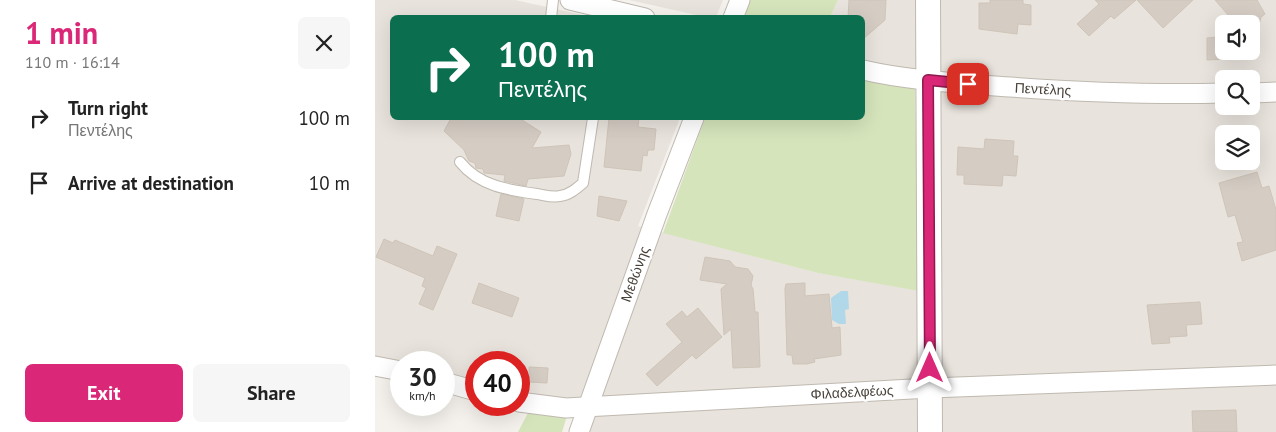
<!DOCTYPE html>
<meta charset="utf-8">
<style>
body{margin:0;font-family:"PT Sans",sans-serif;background:#f6f6f6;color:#222;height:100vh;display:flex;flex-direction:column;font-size:19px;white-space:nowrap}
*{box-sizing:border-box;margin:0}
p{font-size:16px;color:#767676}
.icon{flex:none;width:28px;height:28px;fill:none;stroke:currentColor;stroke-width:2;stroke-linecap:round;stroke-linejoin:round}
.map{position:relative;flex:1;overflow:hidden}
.sheet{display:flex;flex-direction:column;background:#fff;width:375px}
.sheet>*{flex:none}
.banner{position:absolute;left:15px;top:15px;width:475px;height:105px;border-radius:8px;box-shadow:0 5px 20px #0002;background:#0b6e4f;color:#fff;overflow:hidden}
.fabs{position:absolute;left:840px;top:15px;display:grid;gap:10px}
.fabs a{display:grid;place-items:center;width:45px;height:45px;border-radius:8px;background:#fff;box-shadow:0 5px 20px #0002;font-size:25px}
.speed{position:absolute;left:15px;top:351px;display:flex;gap:10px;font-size:25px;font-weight:700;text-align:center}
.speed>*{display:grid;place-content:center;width:65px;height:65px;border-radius:50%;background:#fff;box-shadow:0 5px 20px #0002;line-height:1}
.speed small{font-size:12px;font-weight:400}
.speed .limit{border:8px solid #d22;background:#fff;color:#111}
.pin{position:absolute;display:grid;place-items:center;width:42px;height:42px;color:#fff;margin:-21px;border-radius:10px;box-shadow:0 2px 8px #0006}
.me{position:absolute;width:55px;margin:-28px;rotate:0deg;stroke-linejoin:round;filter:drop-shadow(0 0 4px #0008)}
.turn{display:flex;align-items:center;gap:18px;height:105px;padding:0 25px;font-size:22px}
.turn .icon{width:65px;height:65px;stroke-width:2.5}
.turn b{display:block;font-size:35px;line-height:42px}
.round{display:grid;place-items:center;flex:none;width:52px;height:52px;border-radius:8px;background:#f6f6f6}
.overview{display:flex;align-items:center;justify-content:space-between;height:85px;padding:0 25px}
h1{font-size:30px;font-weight:800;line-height:38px;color:#db2777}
.button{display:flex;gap:10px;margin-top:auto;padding:10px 25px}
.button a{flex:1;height:58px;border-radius:8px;background:#db2777;color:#fff;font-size:20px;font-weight:800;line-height:58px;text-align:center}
.button a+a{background:#f6f6f6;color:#222}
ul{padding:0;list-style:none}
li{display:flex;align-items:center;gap:15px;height:65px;padding:0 25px}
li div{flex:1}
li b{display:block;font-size:19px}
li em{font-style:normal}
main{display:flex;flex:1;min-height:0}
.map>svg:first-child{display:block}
.residential{fill:#e8e3dc;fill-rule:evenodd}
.green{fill:#d5e4bb}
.water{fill:#b1d8e9}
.building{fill:#d5cdc4;stroke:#cfc4b8}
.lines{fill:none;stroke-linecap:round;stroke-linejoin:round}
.service-casing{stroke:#bfb9b0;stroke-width:12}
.minor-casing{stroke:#bfb9b0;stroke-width:21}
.tertiary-casing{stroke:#bfb9b0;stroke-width:26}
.service{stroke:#fff;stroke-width:10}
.minor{stroke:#fff;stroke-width:19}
.tertiary{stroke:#fff;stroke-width:24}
.route-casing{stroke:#8e194d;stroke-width:12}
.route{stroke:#db2777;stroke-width:9}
.labels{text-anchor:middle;stroke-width:5;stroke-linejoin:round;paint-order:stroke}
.street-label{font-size:14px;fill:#49423b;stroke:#fff}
</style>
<main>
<section class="sheet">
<div class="overview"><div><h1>1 min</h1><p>110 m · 16:14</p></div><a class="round"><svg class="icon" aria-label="close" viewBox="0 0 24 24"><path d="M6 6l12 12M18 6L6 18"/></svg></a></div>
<ul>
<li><svg class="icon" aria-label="right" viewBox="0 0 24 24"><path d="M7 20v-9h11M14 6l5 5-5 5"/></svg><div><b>Turn right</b><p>Πεντέλης</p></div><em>100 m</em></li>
<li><svg class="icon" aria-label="arrive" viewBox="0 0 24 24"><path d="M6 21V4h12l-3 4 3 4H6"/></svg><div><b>Arrive at destination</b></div><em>10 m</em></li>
</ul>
<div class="button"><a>Exit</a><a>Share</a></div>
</section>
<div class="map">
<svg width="901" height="432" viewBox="0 0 901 432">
<rect width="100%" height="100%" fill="#f5f2ed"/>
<g class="residential">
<path d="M0 0H140L217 17 18 18V118H305L263 226 443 273 564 294 566 71 517 67 488 61V18L455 17 463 0H901V432H212L221 403 144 398V362H101V386L69 378V362H0ZM849 24H876V51H849ZM849 79H876V106H849ZM849 134H876V161H849Z"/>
<path d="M254 0H348L341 17 335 18Z"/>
</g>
<g class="green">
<path d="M375 0H463L455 17H368Z"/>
<path d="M488 78 540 89 544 291 443 273 288 233 330 118H488Z"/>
<path d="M154 411 192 416 187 432H143Z"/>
</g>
<path class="water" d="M466 291H473L474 309 470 310 471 324H464L457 320 456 298Z"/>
<g class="building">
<path d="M474 0H511L510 20 488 39V18H473Z"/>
<path d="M615 0H648V4L656 5V25L643 24 642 34 604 29V3H615Z"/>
<path d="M720 0H761L739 19 736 16 714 36 702 24 724 4Z"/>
<path d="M762 0H818L788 28Z"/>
<path d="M840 0H882L890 14 886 17 883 29 876 44V24H850L854 16Z"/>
<path d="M849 27V51H873L869 58 832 60V38L844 37Z"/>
<path d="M76 118H144L166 132 157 148 194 145 196 154 189 176 153 179 151 186 129 181 130 175 109 173 108 169 101 168 100 163 94 161 89 150 69 131Z"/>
<path d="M234 118H264L263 127 281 129 279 150H273L272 156 268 155 266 171 229 167Z"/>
<path d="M610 139 639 141 638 156H643L641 176 628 175 627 186 589 184V175H582L583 147 609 149Z"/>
<path d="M882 172 887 188 894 186 901 210V250L867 261 862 243 868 242 860 215 853 217 844 183Z"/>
<path d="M126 194 149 199 144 221 121 216Z"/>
<path d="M224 196 252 201 244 221 222 216Z"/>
<path d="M9 239 18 243 20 240 58 256 62 246 82 254 58 310 44 304 51 288 47 286 50 278 1 257Z"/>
<path d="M330 257 355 261 360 267 373 269 378 276 376 285 378 289 380 312H383L385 367 358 368 356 329 349 335 346 289 352 284 325 280Z"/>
<path d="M104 283 144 298 137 317 97 303Z"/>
<path d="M430 283V296L454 294 457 328 465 327 466 355 439 359 440 362 432 364H418L417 355H412L410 289 411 284Z"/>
<path d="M825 302 827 324 811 325 812 336 794 337 795 343 777 344 772 305Z"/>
<path d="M323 308 347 337 321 359 317 355 282 386 271 374 307 342 291 324 307 311 312 317Z"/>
<path d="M154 367 173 368 172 383 154 382Z"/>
<path d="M861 410 862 432H818L817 411Z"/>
</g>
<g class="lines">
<g class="service-casing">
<g id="service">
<path d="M176 18 178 0"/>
<path d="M85 162C104 186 133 190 162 194 169 195 178 198 185 196 194 195 201 189 208 183L218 118"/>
</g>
</g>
<g class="minor-casing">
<g id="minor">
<path d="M195 0 270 18"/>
<path d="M358 18 365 0"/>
<path d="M488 70C536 81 586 83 635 87 706 92 778 95 849 93"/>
<path d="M876 93 901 92"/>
<path d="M0 366 26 371"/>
<path d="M69 382 101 391"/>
<path d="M144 402 191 408 555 388 901 375"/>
<path d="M204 432 282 214 319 118"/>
</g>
</g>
<g class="tertiary-casing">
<path id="tertiary" d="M553 0 555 432"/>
</g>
<use href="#service" class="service"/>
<use href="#minor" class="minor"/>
<use href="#tertiary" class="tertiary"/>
</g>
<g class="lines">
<g class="route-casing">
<path id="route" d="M555 368 553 80 593 84"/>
</g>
<use href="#route" class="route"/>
</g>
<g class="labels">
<g class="street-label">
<text transform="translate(668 89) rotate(3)" y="5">Πεντέλης</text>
<text transform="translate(260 274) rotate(-70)" y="5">Μεθώνης</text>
<text transform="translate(477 392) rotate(-3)" y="5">Φιλαδελφέως</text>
</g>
</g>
</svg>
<div class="fabs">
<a><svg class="icon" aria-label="sound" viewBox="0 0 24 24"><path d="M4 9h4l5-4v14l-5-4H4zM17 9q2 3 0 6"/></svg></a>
<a><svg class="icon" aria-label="search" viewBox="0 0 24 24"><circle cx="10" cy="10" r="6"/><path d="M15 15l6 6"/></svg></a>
<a><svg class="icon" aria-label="layers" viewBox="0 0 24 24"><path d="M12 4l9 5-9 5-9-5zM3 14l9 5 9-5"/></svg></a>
</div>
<div class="speed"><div>30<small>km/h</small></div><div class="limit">40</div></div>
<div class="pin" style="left:593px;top:84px;background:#d93025"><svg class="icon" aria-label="arrive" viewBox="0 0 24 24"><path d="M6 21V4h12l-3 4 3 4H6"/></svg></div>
<svg class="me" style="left:555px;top:368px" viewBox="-20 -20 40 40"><path d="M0-17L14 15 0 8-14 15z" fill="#db2777" stroke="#fff" stroke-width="4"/></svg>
<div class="banner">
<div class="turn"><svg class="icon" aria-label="right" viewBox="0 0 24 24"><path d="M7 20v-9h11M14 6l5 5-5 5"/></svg><div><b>100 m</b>Πεντέλης</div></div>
</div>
</div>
</main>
